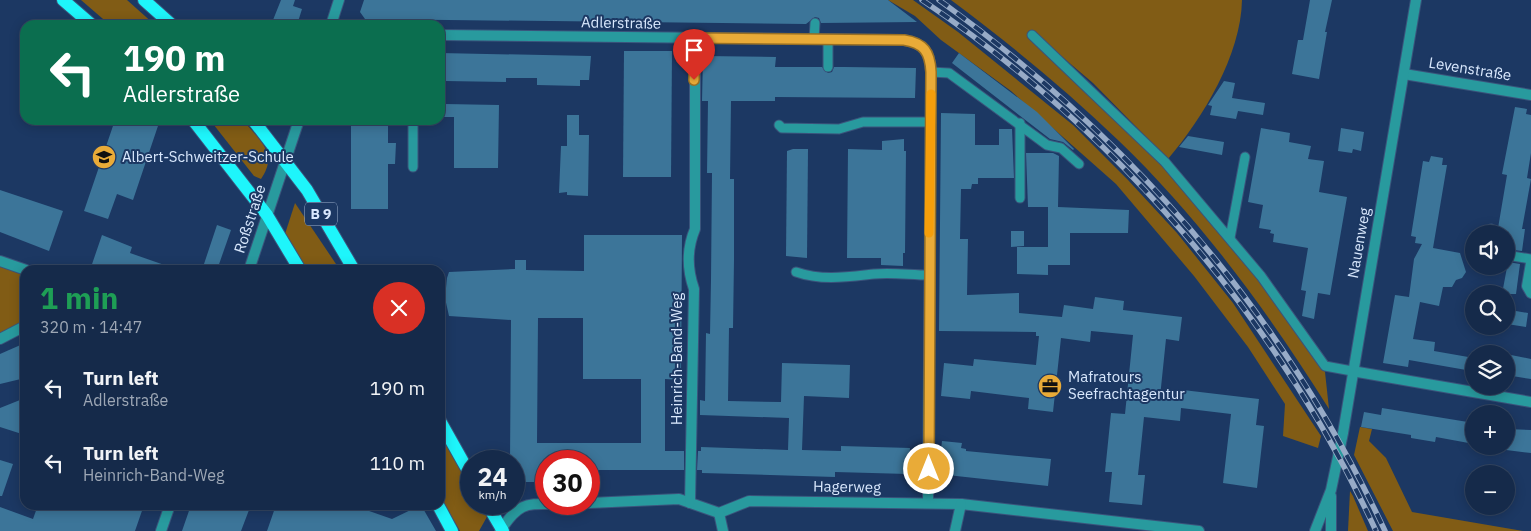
<!DOCTYPE html>
<meta charset="utf-8">
<style>
body{margin:0;font-family:"IBM Plex Sans",sans-serif;background:#223654;color:#f1f3f6;height:100vh;display:flex;flex-direction:column;font-size:19px;white-space:nowrap}
*{box-sizing:border-box;margin:0}
p{font-size:16px;color:#9da7b5}
.icon{flex:none;width:28px;height:28px;fill:none;stroke:currentColor;stroke-width:2;stroke-linecap:round;stroke-linejoin:round}
.map{position:relative;flex:1;overflow:hidden}
.side{position:absolute;left:20px;top:265px;width:425px;height:245px;display:flex;flex-direction:column;background:#152a4a;border-radius:15px;box-shadow:0 2px 12px #0003,0 0 0 1px #344662}
.side>*{flex:none}
.guide{position:absolute;left:20px;top:20px;width:425px;height:105px;border-radius:15px;box-shadow:0 2px 12px #0003,0 0 0 1px #344662;background:#0b6e4f;color:#fff;overflow:hidden}
.tools{position:absolute;left:1465px;top:225px;display:grid;gap:10px}
.tools a{display:grid;place-items:center;width:50px;height:50px;border-radius:50%;background:#152a4a;box-shadow:0 2px 12px #0003,0 0 0 1px #344662;font-size:25px}
.speed{position:absolute;left:460px;top:450px;display:flex;gap:10px;font-size:25px;font-weight:700;text-align:center}
.speed>*{display:grid;place-content:center;width:65px;height:65px;border-radius:50%;background:#152a4a;box-shadow:0 2px 12px #0003,0 0 0 1px #344662;line-height:1}
.speed small{font-size:12px;font-weight:400}
.speed .limit{border:8px solid #d22;background:#fff;color:#111}
.pin{position:absolute;display:grid;place-items:center;width:42px;height:42px;color:#fff;margin:-51px -21px;border-radius:50% 50% 50% 0;rotate:-45deg;box-shadow:0 0 5px #0007}
.pin .icon{rotate:45deg}
.me{position:absolute;width:55px;margin:-28px;rotate:0deg;stroke-linejoin:round;filter:drop-shadow(0 0 4px #0008)}
.turn{display:flex;align-items:center;gap:18px;height:105px;padding:0 20px;font-size:22px}
.turn .icon{width:65px;height:65px;stroke-width:2.5}
.turn b{display:block;font-size:35px;line-height:42px}
.round{display:grid;place-items:center;flex:none;width:52px;height:52px;border-radius:26px;background:#223654}
.headline{display:flex;align-items:center;justify-content:space-between;height:85px;padding:0 20px}
h1{font-size:30px;font-weight:700;line-height:38px;color:#1e9e55}
ul{padding:0;list-style:none}
li{display:flex;align-items:center;gap:15px;height:75px;padding:0 20px}
li div{flex:1}
li b{display:block;font-size:19px}
li em{font-style:normal}
.map>svg:first-child{display:block}
.green{fill:#815c15}
.building{fill:#3c7599;fill-rule:evenodd}
.lines{fill:none;stroke-linecap:round;stroke-linejoin:round}
.service-casing{stroke:#3a547c;stroke-width:11}
.minor-casing{stroke:#3a547c;stroke-width:12}
.tertiary-casing{stroke:#3a547c;stroke-width:12}
.primary-casing{stroke:#3a547c;stroke-width:14}
.service{stroke:#289a9e;stroke-width:9}
.minor{stroke:#289a9e;stroke-width:10}
.tertiary{stroke:#289a9e;stroke-width:10}
.primary{stroke:#1ef5fb;stroke-width:12}
.rail-casing{stroke:#97abc7;stroke-width:5.5}
.rail{stroke:#1c3863;stroke-width:4;stroke-dasharray:11;stroke-linecap:butt}
.route-casing{stroke:#976f24;stroke-width:12}
.route{stroke:#e9ab38;stroke-width:9}
.slow{stroke:#f59e0b;stroke-width:9}
.labels{text-anchor:middle;stroke-width:4;stroke-linejoin:round;paint-order:stroke}
.shield{fill:#1c3863;stroke:#a0b3cf;stroke-width:1}
.shield-label{font-size:14px;font-weight:bold;fill:#d9e8fd}
.street-label{font-size:15px;fill:#d9e8fd;stroke:#1c3863}
.poi-label{font-size:15px;fill:#d9e8fd;stroke:#1c3863;text-anchor:start}
</style>
<div class="map">
<svg width="1531" height="531" viewBox="0 0 1531 531">
<rect width="100%" height="100%" fill="#1c3863"/>
<g class="green">
<path d="M81 0H127L155 25H110Z"/>
<path d="M888 0H913L958 32 1073 125 1128 180 1177 233 1233 303 1321 436 1318 448 1283 436 1285 404 1248 347 1194 276 1116 184 1011 91 941 40 915 16Z"/>
<path d="M951 0H1242C1241 55 1203 118 1168 159L1093 83 1033 32 1170 174 1251 270 1325 372 1329 409C1269 313 1201 220 1119 141 1066 90 1010 44 951 0Z"/>
<path d="M210 120H243C259 140 279 153 261 179L254 176Z"/>
<path d="M295 203 340 270H306L285 234Z"/>
<path d="M0 261 25 270V326L0 339Z"/>
<path d="M1360 427 1372 429 1369 441 1386 458 1412 512 1523 531H1393L1354 455Z"/>
<path d="M440 432 471 487V504H481L488 515 479 531H460L440 497Z"/>
<path d="M1350 491 1353 496 1368 531H1348Z"/>
</g>
<g class="building">
<path d="M281 0H295L293 6 302 9 297 25H271Z"/>
<path d="M364 0H888L917 22 821 23 819 18 815 17 806 24 365 19 360 12Z"/>
<path d="M1310 0H1332L1325 32H1327L1319 79 1292 74 1298 40H1303Z"/>
<path d="M624 51H672L671 177H623Z"/>
<path d="M440 53 591 56 589 80H580V86L537 85V78H506V82L445 81V74H440Z"/>
<path d="M959 53 1037 112 1074 149 1073 150 1063 142 1050 139 952 63Z"/>
<path d="M703 56 776 57 775 67H822L828 73 832 72 834 67H845L916 68 915 98 775 97V101H731L730 179H734V260L733 328H729L728 401 781 402 782 363 850 365 849 398 804 396 802 450 841 451V446L910 448 908 474 835 472V477L702 473V470H697L698 451H701V447L788 450 789 418 700 415V400L705 401 706 333 710 334 711 280 712 173H707L708 101H702Z"/>
<path d="M1224 81 1235 83 1232 98 1265 103 1263 115 1238 111 1236 119 1210 115 1212 106 1208 105Z"/>
<path d="M445 104 499 105 498 168H454V117H444Z"/>
<path d="M1515 107 1527 109 1526 114 1531 115V153L1527 178 1531 179 1522 229H1525L1522 251 1506 249V234H1497L1507 175 1502 174Z"/>
<path d="M941 113 975 114V145H999V129H1012L1014 178H978V184H972L971 189H961L960 239H968L967 295 1019 293V313L1062 317 1064 305 1093 309 1095 297 1124 301 1123 310 1182 317 1179 341 1166 339 1160 397 1182 400 1183 390 1259 399 1256 425 1264 426 1257 488 1223 483 1231 414 1181 408 1180 421 1144 417 1138 475H1145L1142 505 1109 502 1112 472H1105L1111 413 1125 414 1133 335 1091 331 1090 342 1061 338 1053 412 1028 409 1029 398 971 391 970 399 941 396 944 363 973 366 974 359 1036 365 1039 336H1036V332L939 331Z"/>
<path d="M567 115H579V135H589L588 196 567 195V192L559 193 561 146H567Z"/>
<path d="M115 120H160L133 200 117 194 108 219 84 211Z"/>
<path d="M351 120H388V143H396L395 164H388V209H351Z"/>
<path d="M1261 128 1290 133 1289 142 1311 146 1308 159 1324 161 1319 192 1347 197 1330 295 1318 293 1314 319 1302 316 1306 291 1301 290 1308 248 1273 242 1274 234 1270 233 1271 230 1259 228 1263 205 1248 202Z"/>
<path d="M1341 128 1364 132 1361 151 1353 149 1352 153 1338 151Z"/>
<path d="M1188 136 1224 142 1222 155 1179 147Z"/>
<path d="M904 139V151H906L905 253H903V266L881 265V258H847L848 149 882 150V141Z"/>
<path d="M793 149H808L807 258 786 256 787 151Z"/>
<path d="M1026 153H1053L1059 156 1058 207 1129 210 1128 233H1070V265H1048V275L1017 274V247H1048V207H1028Z"/>
<path d="M1431 156 1443 158 1442 165H1447L1433 248 1460 253 1466 272 1462 278 1456 280 1452 287H1443L1439 306 1420 302 1413 339 1435 342 1434 351 1474 358 1472 371 1409 360 1408 367 1383 363 1395 295 1409 297 1414 259 1422 244 1415 243 1416 237 1411 236 1423 161 1429 162Z"/>
<path d="M0 190 63 211 49 251 0 232Z"/>
<path d="M217 225 231 230 217 270H202Z"/>
<path d="M1011 231H1024V246L1011 247Z"/>
<path d="M102 235 132 247 130 253 173 268V270H90Z"/>
<path d="M584 235H682L681 380 665 379V451H684V470H589V461H546V469H537V482H514V461H510L511 320 449 316 445 298 447 278 449 272 515 269V260H526V270L584 271ZM538 318H583V379H641V443H537Z"/>
<path d="M1508 262 1520 264 1516 294H1502Z"/>
<path d="M1510 310 1528 313 1526 327 1507 324Z"/>
<path d="M25 343V378L0 384V354Z"/>
<path d="M1506 354 1531 359V379L1506 375Z"/>
<path d="M25 398V435L0 427V408Z"/>
<path d="M1382 408 1474 423V444L1436 437 1435 442 1411 438V435L1361 427 1364 412 1381 415Z"/>
<path d="M1506 429 1531 430V453L1506 450Z"/>
<path d="M942 441 962 443 961 448 966 449V451L1051 459 1048 486 938 474Z"/>
<path d="M0 460 13 464 2 496H0Z"/>
<path d="M38 505H144L135 531H0V507L33 519Z"/>
<path d="M191 505H246L245 509 249 510 241 531H182Z"/>
<path d="M276 505H352L392 519 421 505 436 531H267Z"/>
</g>
<g class="lines">
<g class="service-casing">
<g id="service">
<path d="M1032 35 1165 162 1261 276 1325 366 1352 371"/>
<path d="M814 39 815 23"/>
<path d="M828 39V67"/>
<path d="M931 72 949 73 1047 145 1061 148 1079 164"/>
<path d="M1020 123V198"/>
<path d="M779 125 782 128 839 129 863 122H931"/>
<path d="M413 167V120"/>
<path d="M1490 234 1491 229"/>
<path d="M1230 238 1245 157"/>
<path d="M1506 255 1531 259"/>
<path d="M796 272C822 281 847 277 874 274 891 272 911 275 929 275"/>
</g>
</g>
<g class="minor-casing">
<g id="minor">
<path d="M331 25 339 0"/>
<path d="M440 35 904 40C924 43 930 52 931 72L928 503"/>
<path d="M1404 74 1531 95"/>
<path d="M0 261 26 270"/>
<path d="M1531 263 1527 286 1531 293"/>
<path d="M249 270 299 120"/>
<path d="M0 339 25 326"/>
<path d="M1352 371 1531 402"/>
<path d="M589 503 679 499 719 513 749 501 961 504 1199 531"/>
<path d="M690 503 694 289C687 269 687 248 695 229V38"/>
<path d="M719 513 723 531"/>
<path d="M161 531 170 505"/>
<path d="M500 531C522 498 528 505 565 504"/>
<path d="M955 531 961 504"/>
</g>
</g>
<g class="tertiary-casing">
<g id="tertiary">
<path d="M1331 496V531"/>
<path d="M1315 531 1331 490 1343 433 1416 0"/>
</g>
</g>
<g class="primary-casing">
<g id="primary">
<path d="M63 0 92 25"/>
<path d="M144 0 172 25"/>
<path d="M193 120 267 215 300 270"/>
<path d="M253 120 307 190 354 270"/>
<path d="M440 421 471 476"/>
<path d="M487 504 503 531"/>
<path d="M438 505 452 531"/>
</g>
</g>
<use href="#service" class="service"/>
<use href="#minor" class="minor"/>
<use href="#tertiary" class="tertiary"/>
<use href="#primary" class="primary"/>
<g class="rail-casing">
<g id="rail">
<path d="M922 0C1116 130 1278 319 1376 531"/>
<path d="M939 0C1132 139 1284 315 1385 531"/>
</g>
</g>
<use href="#rail" class="rail"/>
</g>
<g class="lines">
<g class="route-casing">
<path id="route" d="M694 80 695 38 904 40C924 43 930 52 931 72L929 469"/>
</g>
<use href="#route" class="route"/>
<path class="slow" d="M929 233 931 94"/>
</g>
<defs>
<g id="school-disc" transform="scale(1.25)"><circle r="9.5" fill="#e9ab38" stroke="#1c3863"/><path d="M0-5L7-2L0 1L-7-2ZM-4 1L0 2.5L4 1V4Q0 6-4 4Z" fill="#111"/></g>
<g id="office-disc" transform="scale(1.25)"><circle r="9.5" fill="#e9ab38" stroke="#1c3863"/><path d="M-6-3h4V-5.5h4V-3h4V5H-6ZM-1-4.5V-3h2v-1.5ZM-6 0V1H6V0Z" fill="#111"/></g>
</defs>
<g fill-rule="evenodd">
<use href="#school-disc" x="104" y="157"/>
<use href="#office-disc" x="1050" y="386"/>
</g>
<g class="labels">
<rect class="shield" x="305" y="202.5" width="32" height="23" rx="4"/>
<g class="shield-label">
<text x="321" y="219">B 9</text>
</g>
<g class="street-label">
<text transform="translate(621 23) rotate(1)" y="5">Adlerstraße</text>
<text transform="translate(1470 69) rotate(9)" y="5">Levenstraße</text>
<text transform="translate(250 219) rotate(-72)" y="5">Roßstraße</text>
<text transform="translate(1359 243) rotate(-80)" y="5">Nauenweg</text>
<text transform="translate(677 359) rotate(-90)" y="5">Heinrich-Band-Weg</text>
<text transform="translate(847 487) rotate(1)" y="5">Hagerweg</text>
</g>
<g class="poi-label">
<text x="122" y="162">Albert-Schweitzer-Schule</text>
<text x="1068" y="382">Mafratours<tspan x="1068" dy="17">Seefrachtagentur</tspan></text>
</g>
</g>
</svg>
<div class="tools">
<a><svg class="icon" aria-label="sound" viewBox="0 0 24 24"><path d="M4 9h4l5-4v14l-5-4H4zM17 9q2 3 0 6"/></svg></a>
<a><svg class="icon" aria-label="search" viewBox="0 0 24 24"><circle cx="10" cy="10" r="6"/><path d="M15 15l6 6"/></svg></a>
<a><svg class="icon" aria-label="layers" viewBox="0 0 24 24"><path d="M12 4l9 5-9 5-9-5zM3 14l9 5 9-5"/></svg></a>
<a>+</a>
<a>−</a>
</div>
<div class="speed"><div>24<small>km/h</small></div><div class="limit">30</div></div>
<div class="pin" style="left:694px;top:80px;background:#d93025"><svg class="icon" aria-label="arrive" viewBox="0 0 24 24"><path d="M6 21V4h12l-3 4 3 4H6"/></svg></div>
<svg class="me" style="left:929px;top:469px" viewBox="-20 -20 40 40"><circle r="17" fill="#e9ab38" stroke="#fff" stroke-width="3"/><path d="M0-11L8 9 0 5-8 9z" fill="#fff"/></svg>
<div class="guide">
<div class="turn"><svg class="icon" aria-label="left" viewBox="0 0 24 24"><path d="M17 20v-9H6M10 6l-5 5 5 5"/></svg><div><b>190 m</b>Adlerstraße</div></div>
</div>
<section class="side">
<div class="headline"><div><h1>1 min</h1><p>320 m · 14:47</p></div><a class="round" style="background:#d93025;color:#fff"><svg class="icon" aria-label="close" viewBox="0 0 24 24"><path d="M6 6l12 12M18 6L6 18"/></svg></a></div>
<ul>
<li><svg class="icon" aria-label="left" viewBox="0 0 24 24"><path d="M17 20v-9H6M10 6l-5 5 5 5"/></svg><div><b>Turn left</b><p>Adlerstraße</p></div><em>190 m</em></li>
<li><svg class="icon" aria-label="left" viewBox="0 0 24 24"><path d="M17 20v-9H6M10 6l-5 5 5 5"/></svg><div><b>Turn left</b><p>Heinrich-Band-Weg</p></div><em>110 m</em></li>
</ul>
</section>
</div>
